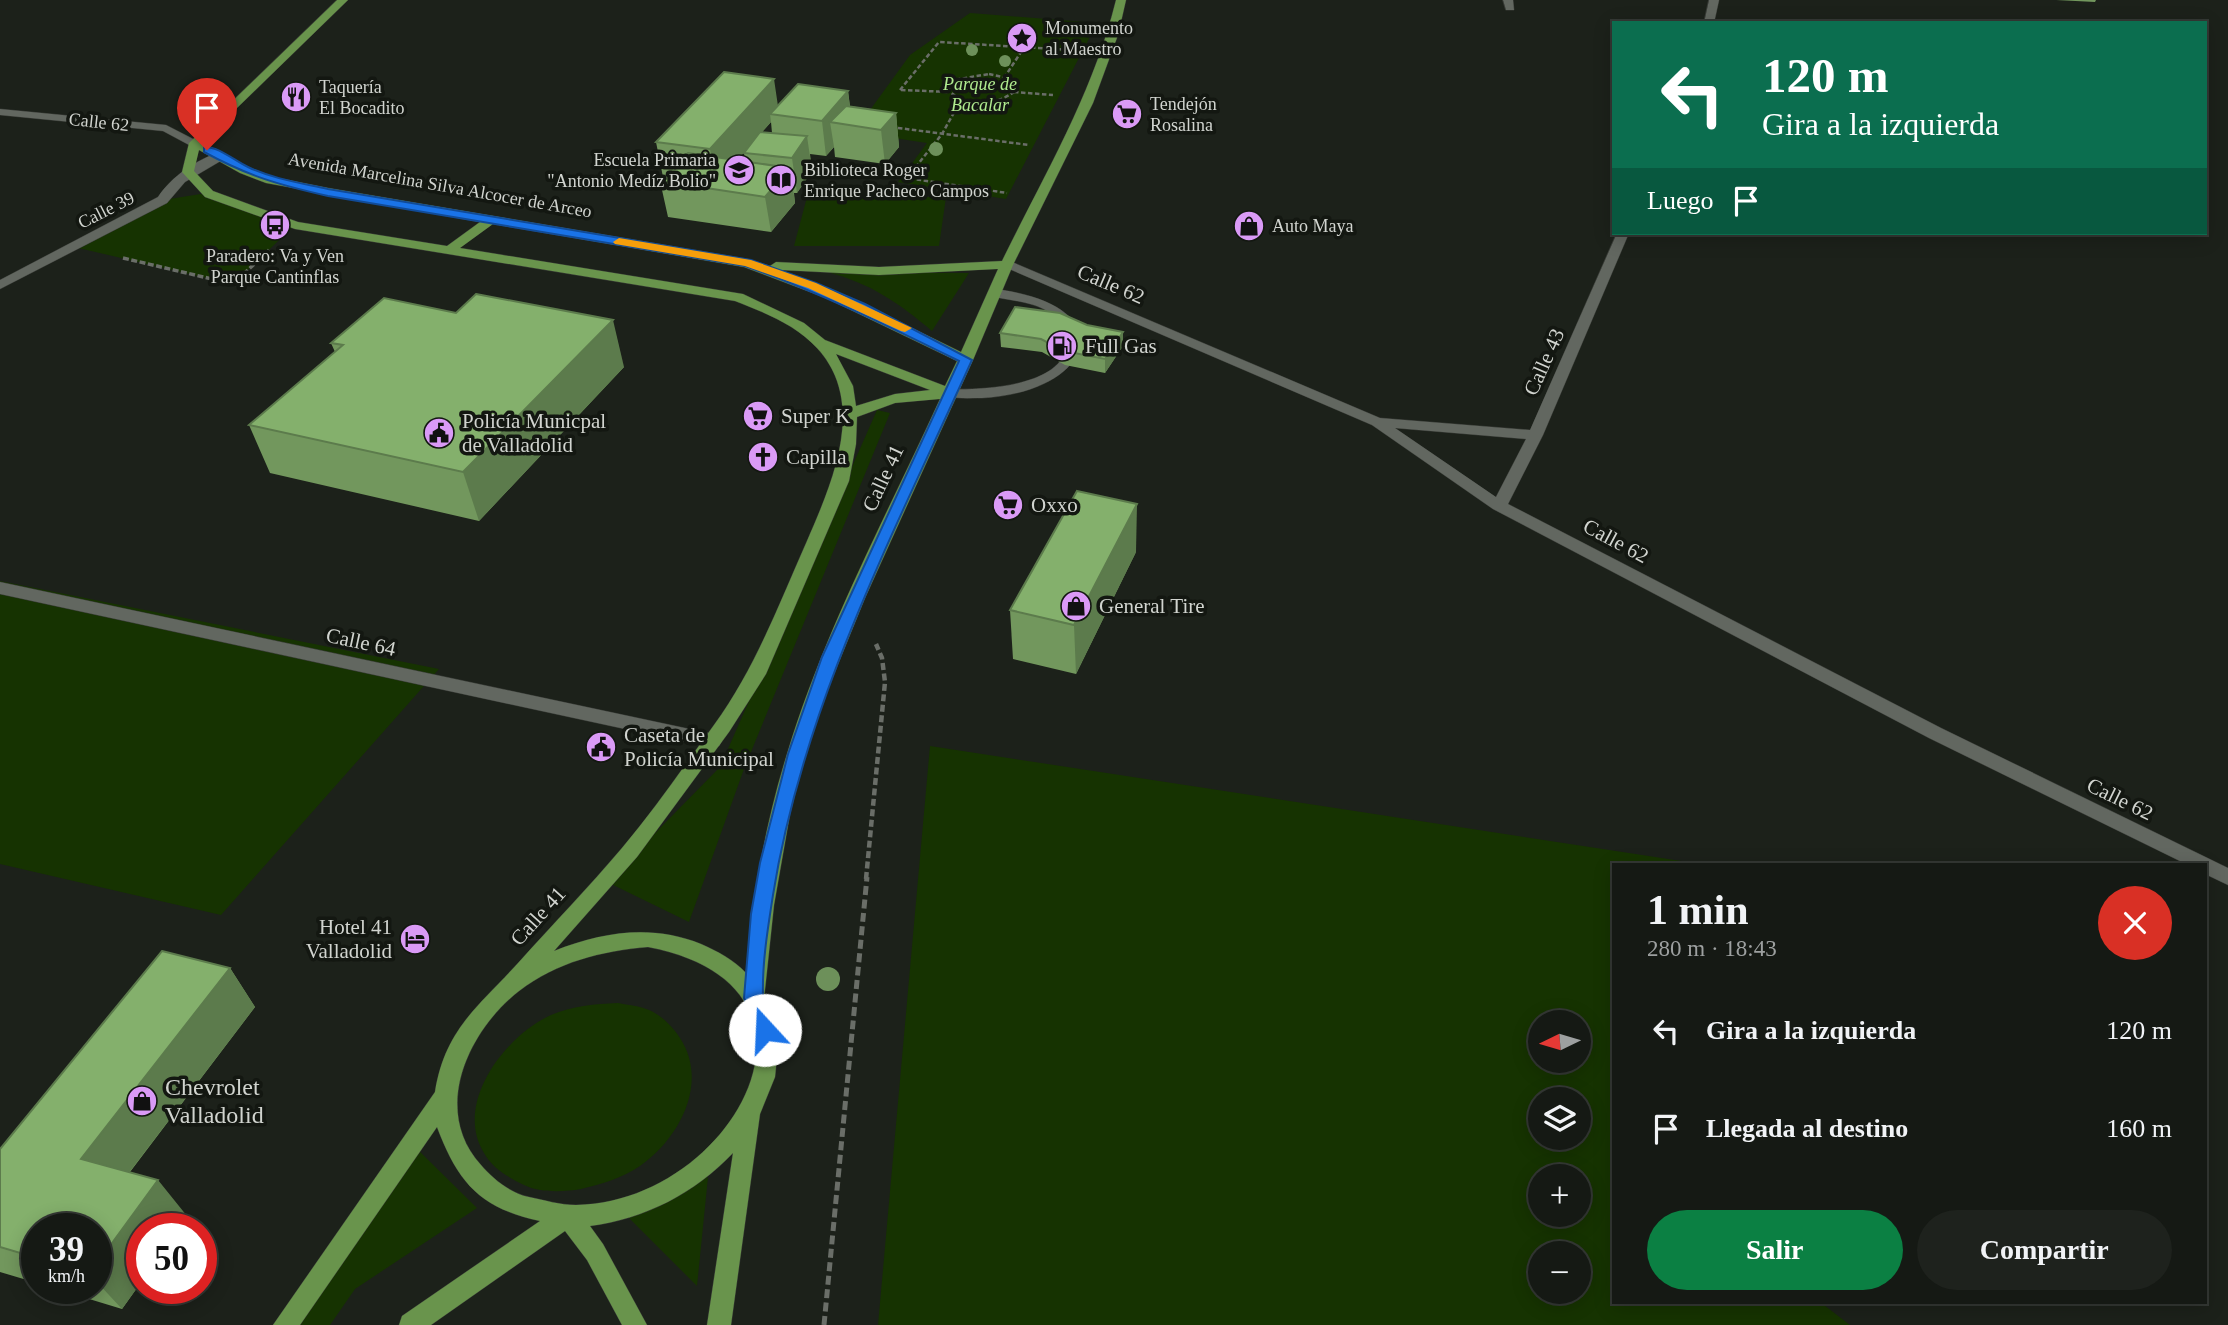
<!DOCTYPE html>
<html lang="es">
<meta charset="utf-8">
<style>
body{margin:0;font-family:Georgia,serif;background:#1e221d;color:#f1f3f6;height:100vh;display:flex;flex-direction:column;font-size:26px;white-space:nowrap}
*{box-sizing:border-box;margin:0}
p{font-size:23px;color:#9da0a0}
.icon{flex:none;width:38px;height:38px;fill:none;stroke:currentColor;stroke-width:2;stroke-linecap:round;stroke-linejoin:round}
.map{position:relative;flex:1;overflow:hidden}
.details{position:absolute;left:1612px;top:863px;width:595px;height:441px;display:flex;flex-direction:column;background:#151914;border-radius:0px;box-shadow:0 4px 18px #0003,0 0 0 2px #343834}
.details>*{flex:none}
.guide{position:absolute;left:1612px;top:21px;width:595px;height:214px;border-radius:0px;box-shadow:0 4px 18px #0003,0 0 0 2px #343834;background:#0b6e4f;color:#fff;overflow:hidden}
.needle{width:46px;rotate:265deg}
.fabs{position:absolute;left:1528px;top:1010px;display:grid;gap:14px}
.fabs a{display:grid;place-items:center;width:63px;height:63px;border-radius:50%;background:#151914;box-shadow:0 4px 18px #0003,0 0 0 2px #343834;font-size:35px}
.speed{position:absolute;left:21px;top:1213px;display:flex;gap:14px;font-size:35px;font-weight:700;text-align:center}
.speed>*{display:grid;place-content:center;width:91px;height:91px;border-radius:50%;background:#151914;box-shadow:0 4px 18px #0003,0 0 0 2px #343834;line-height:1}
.speed small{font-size:18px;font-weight:400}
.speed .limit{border:10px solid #d22;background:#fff;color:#111}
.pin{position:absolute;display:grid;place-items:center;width:60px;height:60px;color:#fff;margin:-72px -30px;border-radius:50% 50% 50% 0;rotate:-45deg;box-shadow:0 0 7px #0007}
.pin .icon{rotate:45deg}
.me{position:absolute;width:77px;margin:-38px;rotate:340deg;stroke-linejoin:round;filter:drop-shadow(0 0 5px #0008)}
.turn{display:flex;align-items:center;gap:24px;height:147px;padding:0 35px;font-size:32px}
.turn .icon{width:91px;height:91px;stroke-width:2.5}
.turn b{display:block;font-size:49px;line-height:60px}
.then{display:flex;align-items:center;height:66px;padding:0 35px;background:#0003;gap:14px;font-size:26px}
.round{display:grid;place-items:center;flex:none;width:74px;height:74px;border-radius:37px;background:#1e221d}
.head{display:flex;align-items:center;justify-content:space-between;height:119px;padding:0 35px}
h1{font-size:42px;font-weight:700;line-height:52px}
.cta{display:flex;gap:14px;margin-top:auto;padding:14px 35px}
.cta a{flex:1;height:80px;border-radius:42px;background:#0b8043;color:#fff;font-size:28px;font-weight:700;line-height:80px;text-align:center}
.cta a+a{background:#1e221d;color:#f1f3f6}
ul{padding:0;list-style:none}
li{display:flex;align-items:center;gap:21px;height:98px;padding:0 35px}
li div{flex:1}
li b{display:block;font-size:26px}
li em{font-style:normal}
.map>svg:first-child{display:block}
.green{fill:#163301;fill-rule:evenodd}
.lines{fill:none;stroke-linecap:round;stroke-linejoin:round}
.minor-casing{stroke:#373a35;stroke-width:1}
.major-casing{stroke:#373a35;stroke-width:1}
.path-far3{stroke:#6a6e68;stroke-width:2.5;stroke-dasharray:4.5 2.5;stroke-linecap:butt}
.path-far2{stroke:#6a6e68;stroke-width:3.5;stroke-dasharray:6 2.5;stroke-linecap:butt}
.path-far1{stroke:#6a6e68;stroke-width:4.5;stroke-dasharray:7 3.5;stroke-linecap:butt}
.path{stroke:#6a6e68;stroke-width:5;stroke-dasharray:9 4.5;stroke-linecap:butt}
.minor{fill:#626760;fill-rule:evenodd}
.major{fill:#69944c;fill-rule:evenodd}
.tree{fill:#6d905a}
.wall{fill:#72975d;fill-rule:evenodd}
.shaded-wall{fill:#5c7b4c}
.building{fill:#84b06c;stroke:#5c7b4c;stroke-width:2}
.route{fill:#1a73e8;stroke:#114b97;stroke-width:2}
.slow{fill:#f59e0b}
.labels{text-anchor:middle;stroke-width:7;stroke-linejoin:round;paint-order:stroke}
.far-poi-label{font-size:18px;fill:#d1d4cf;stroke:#131711;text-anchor:start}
.far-park-label{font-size:18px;font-style:italic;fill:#b0eb8f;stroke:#131711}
.far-street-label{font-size:18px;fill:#d1d4cf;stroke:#131711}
.street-label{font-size:21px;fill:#d1d4cf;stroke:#131711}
.poi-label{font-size:21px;fill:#d1d4cf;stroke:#131711;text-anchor:start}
.near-poi-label{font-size:24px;fill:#d1d4cf;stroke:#131711;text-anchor:start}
</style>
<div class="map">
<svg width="2228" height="1325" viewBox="0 0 2228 1325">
<rect width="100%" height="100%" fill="#1c211a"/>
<g class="green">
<path d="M970 13 1097 23 1006 199 898 182 927 143 854 132 910 55Z"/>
<path d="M207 193 295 225 233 284 74 247 163 200Z"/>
<path d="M807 197H946L939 246H794Z"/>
<path d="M827 272 969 273 932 331C899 303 870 283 827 272Z"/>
<path d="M877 410 890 413 744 769 689 922 607 882 720 767Z"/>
<path d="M0 581 439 669 221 915 0 864Z"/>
<path d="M930 746 1701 864H1614V1302H1820L1850 1325H878ZM1540 1022H1578V1060H1540ZM1540 1099H1578V1138H1540ZM1540 1176H1578V1214H1540ZM1578 1253V1292H1540V1253Z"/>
<path d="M618 1003C628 1005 640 1006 649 1010 661 1015 673 1027 680 1038 709 1082 680 1138 640 1166 622 1178 602 1184 581 1189 564 1192 540 1193 524 1185 508 1177 493 1169 484 1153 453 1103 506 1035 551 1015 572 1006 595 1004 618 1003Z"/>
<path d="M413 1145 477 1208 355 1289 330 1325H289Z"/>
<path d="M708 1177 697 1286 628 1217Z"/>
</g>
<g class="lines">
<g class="minor-casing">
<g id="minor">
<path d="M1503 0H1513L1514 10H1506Z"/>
<path d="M1709 0H1719L1714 23H1704Z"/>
<path d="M0 109 166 125 201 143 191 146 163 131 0 115Z"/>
<path d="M220 152 224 153V159L185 182 167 203 0 289V280L158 197C172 176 196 160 220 152Z"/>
<path d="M1617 233H1629L1543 435 1508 504 1941 728 2228 868V885L2205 874V864H2186L1929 738 1493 509 1372 425 1000 265 1007 261 1012 262 1380 418 1530 430ZM1395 428 1526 439 1496 497Z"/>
<path d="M995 289C1127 306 1093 392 982 398 970 398 957 399 945 396L943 393 945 390 950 389C981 390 1066 387 1067 342 1067 330 1062 321 1052 314 1034 301 1011 301 990 296V290Z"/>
<path d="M0 582 713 734 719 736 722 741 719 746 713 748 0 594Z"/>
</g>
</g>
<g class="major-casing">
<path id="major" d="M337 0H348L202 142 248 167 273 177 328 188 747 259 770 266 776 262 879 267 1002 261C1044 175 1093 94 1116 0H1126L1118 35 1093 103 1013 265 973 360 865 598 827 691 805 754 790 814 774 905 764 999 774 1019 778 1047 775 1077 760 1114 731 1325H707L733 1153C695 1193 645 1219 590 1226L603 1244 647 1325H622L587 1260 565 1231 431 1325H399L402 1316 540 1221C479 1208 458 1182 437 1127L300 1325H273L435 1092C445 1029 479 1006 519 962 553 924 589 887 622 848 655 809 684 766 714 725 755 669 779 604 807 541 832 483 868 403 817 348 795 324 763 312 735 301L295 229 205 197 182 172 189 143ZM199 150 240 173 266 183 480 222 447 246 298 222 213 191 194 171ZM493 224 744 267 826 298 957 361 945 386 825 340 804 323 743 294 460 248ZM998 269 961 352 863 304 781 270 879 275ZM836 354 930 390 895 394 856 406 853 386ZM940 399C887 515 824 631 787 754 765 825 752 899 746 973 734 960 717 951 701 944 651 924 603 932 554 951L637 857 729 732 766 674 849 481 856 444 857 417 895 403ZM648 947C854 986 731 1203 576 1205 560 1205 544 1200 529 1197 510 1193 493 1179 481 1165 431 1110 468 1031 519 991 557 962 601 951 648 947Z"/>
</g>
<g class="path-far3">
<path d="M989 74 1007 78 1015 87 1014 92C994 106 969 108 950 92L949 88 959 79Z"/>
<path d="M1004 78 1025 46"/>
<path d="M900 90 939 42 1071 50"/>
<path d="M901 90 950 92"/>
<path d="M1014 92 1053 95"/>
<path d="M961 100 942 134 907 178 1007 193"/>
<path d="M891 127 1029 145"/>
</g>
<path class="path-far2" d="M123 258 233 284 269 250"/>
<path class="path-far1" d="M866 879 885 682 882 658 876 644"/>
<path class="path" d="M824 1325 867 877"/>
<use href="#minor" class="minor"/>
<use href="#major" class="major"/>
</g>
<g class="tree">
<circle cx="972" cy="50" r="6"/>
<circle cx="1005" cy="61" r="6"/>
<circle cx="936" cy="149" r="7"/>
<circle cx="828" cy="979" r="12"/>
</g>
<g class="wall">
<path d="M2056 0H2096L2095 2Z"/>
<path d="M848 91 850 106 896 113 899 147 885 164 835 157 834 147 826 156 810 154 812 171 797 193H794L795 203 771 232 668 217 660 181 665 177H663L656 142 778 105ZM771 122 772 133 762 132ZM748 148 744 153 745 161 737 160Z"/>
<path d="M1000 333 1123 346 1105 373 1065 365 1042 352 1001 347Z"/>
<path d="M331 343 624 367 479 521 270 473 249 425 335 352Z"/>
<path d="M1136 552 1076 674 1013 659 1010 610Z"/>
<path d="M230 968 255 1007 130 1172 187 1216 179 1228H142V1281L122 1309 53 1288H96V1228H37V1283L0 1272V1149Z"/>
</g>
<g class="shaded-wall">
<path d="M774 79 779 113 770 114 771 122 716 184 710 149Z"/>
<path d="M848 91 852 125 830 122 834 147 826 156 822 121Z"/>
<path d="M896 113 899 147 885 164 881 130Z"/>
<path d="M807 136 812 171 797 193 792 158Z"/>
<path d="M790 168 795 203 771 232 765 197Z"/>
<path d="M613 320 624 367 479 521 463 472Z"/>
<path d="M1123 332V346L1105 373V359Z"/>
<path d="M1137 504 1136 552 1076 674 1074 625Z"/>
<path d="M230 968 255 1007 112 1195 81 1159Z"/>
<path d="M158 1180 187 1216 179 1228H142V1281L122 1309 96 1281V1265Z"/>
</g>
<g class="building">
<path d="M724 72 774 79 710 149 656 142Z"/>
<path d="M798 84 848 91 822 121 770 114Z"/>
<path d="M846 106 896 113 881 130 830 122Z"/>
<path d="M760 132 807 136 792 158 744 153Z"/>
<path d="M688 153 790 168 765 197 660 181Z"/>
<path d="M476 294 613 320 463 472 249 425 343 345 331 343 384 298 456 313Z"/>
<path d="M1015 307 1060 313 1087 325 1123 332 1105 359 1064 351 1041 339 1000 333Z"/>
<path d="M1077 491 1137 504 1074 625 1010 610Z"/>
<path d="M162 951 230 968 81 1159 158 1180 96 1265V1228H37V1258L0 1247V1149Z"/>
</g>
<path class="route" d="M204 147C218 146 235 161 248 167 273 179 301 183 328 189L751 260 816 283 865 304 972 360C894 533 803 705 773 895 768 927 762 963 763 995 764 1006 771 1019 775 1030L772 1036 765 1038 758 1036 744 998 751 914 760 863 788 754 822 657 959 361C888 326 819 292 745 266L328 196C279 185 248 176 204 152Z"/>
<path class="slow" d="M619 238 751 260 816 283 912 328 905 332 901 331 808 288 745 266 615 244 613 242Z"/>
<defs>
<g id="sight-disc" transform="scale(1.575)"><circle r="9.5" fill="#da9af6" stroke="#131711"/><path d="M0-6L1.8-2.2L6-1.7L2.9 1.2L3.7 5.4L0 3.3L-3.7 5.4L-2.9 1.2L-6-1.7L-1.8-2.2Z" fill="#111"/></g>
<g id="restaurant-disc" transform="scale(1.575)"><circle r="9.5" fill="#da9af6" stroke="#131711"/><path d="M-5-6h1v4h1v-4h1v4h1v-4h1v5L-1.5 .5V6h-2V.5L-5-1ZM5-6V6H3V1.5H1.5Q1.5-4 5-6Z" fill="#111"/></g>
<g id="supermarket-disc" transform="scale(1.575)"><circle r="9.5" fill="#da9af6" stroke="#131711"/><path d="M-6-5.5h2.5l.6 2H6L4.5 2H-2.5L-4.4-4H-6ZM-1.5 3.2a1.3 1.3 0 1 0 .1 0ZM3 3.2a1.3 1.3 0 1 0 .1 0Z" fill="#111"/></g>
<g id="school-disc" transform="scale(1.575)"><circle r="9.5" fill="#da9af6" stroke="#131711"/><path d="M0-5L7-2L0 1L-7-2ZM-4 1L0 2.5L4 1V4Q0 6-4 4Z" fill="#111"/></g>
<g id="library-disc" transform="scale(1.575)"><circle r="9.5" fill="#da9af6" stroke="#131711"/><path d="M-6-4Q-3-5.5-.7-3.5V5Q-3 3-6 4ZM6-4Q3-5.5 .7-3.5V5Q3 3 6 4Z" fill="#111"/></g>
<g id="bus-disc" transform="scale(1.575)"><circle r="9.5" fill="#da9af6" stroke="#131711"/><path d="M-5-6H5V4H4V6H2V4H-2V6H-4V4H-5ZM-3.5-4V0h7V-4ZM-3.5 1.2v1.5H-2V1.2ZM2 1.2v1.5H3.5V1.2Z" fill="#111"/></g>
<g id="shop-disc" transform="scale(1.575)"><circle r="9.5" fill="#da9af6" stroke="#131711"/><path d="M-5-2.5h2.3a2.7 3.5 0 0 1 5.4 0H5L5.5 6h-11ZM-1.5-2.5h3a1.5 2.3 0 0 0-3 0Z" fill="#111"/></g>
<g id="fuel-disc" transform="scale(1.575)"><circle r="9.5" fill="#da9af6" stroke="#131711"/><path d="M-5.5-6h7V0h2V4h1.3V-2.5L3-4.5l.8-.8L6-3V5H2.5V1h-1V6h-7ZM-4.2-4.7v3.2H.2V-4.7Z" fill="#111"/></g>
<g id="civic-disc" transform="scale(1.575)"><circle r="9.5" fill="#da9af6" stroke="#131711"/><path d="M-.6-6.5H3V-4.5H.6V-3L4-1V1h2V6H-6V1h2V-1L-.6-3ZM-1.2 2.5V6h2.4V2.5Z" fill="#111"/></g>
<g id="church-disc" transform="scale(1.575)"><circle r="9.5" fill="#da9af6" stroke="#131711"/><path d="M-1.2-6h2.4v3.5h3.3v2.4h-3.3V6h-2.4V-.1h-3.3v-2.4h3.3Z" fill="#111"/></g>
<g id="hotel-disc" transform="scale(1.575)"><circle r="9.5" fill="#da9af6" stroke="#131711"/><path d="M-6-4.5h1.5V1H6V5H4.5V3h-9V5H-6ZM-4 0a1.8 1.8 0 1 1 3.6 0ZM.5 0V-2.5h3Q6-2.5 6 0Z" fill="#111"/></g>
</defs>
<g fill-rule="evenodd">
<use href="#sight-disc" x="1022" y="38"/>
<use href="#restaurant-disc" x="296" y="97"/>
<use href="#supermarket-disc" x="1127" y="114"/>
<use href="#school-disc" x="739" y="170"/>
<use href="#library-disc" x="781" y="180"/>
<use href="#bus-disc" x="275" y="225"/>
<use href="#shop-disc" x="1249" y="226"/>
<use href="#fuel-disc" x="1062" y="346"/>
<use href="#supermarket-disc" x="758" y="416"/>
<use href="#civic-disc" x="439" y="433"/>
<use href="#church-disc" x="763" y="457"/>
<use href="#supermarket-disc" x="1008" y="505"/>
<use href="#shop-disc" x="1076" y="606"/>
<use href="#civic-disc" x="601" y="747"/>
<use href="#hotel-disc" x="415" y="939"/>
<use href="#shop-disc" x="142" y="1101"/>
</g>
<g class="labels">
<g class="far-poi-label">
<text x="1045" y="34">Monumento<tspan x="1045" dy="21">al Maestro</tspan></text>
<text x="319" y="93">Taquería<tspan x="319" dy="21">El Bocadito</tspan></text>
<text x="1150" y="110">Tendejón<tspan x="1150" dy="21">Rosalina</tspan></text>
<text x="716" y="166" text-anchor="end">Escuela Primaria<tspan x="716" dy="21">"Antonio Medíz Bolio"</tspan></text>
<text x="804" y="176">Biblioteca Roger<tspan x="804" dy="21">Enrique Pacheco Campos</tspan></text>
<text x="1272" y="232">Auto Maya</text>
<text x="275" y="262" text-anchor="middle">Paradero: Va y Ven<tspan x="275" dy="21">Parque Cantinflas</tspan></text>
</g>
<g class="far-park-label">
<text x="980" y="90">Parque de<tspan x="980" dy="21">Bacalar</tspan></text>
</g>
<g class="far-street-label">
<text transform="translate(99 122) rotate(6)" y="6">Calle 62</text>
<text transform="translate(440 185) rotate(10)" y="6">Avenida Marcelina Silva Alcocer de Arceo</text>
<text transform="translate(106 210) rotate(-27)" y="6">Calle 39</text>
</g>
<g class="street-label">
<text transform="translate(1111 284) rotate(23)" y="7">Calle 62</text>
<text transform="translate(1544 362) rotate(-66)" y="7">Calle 43</text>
<text transform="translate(883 478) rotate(-65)" y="7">Calle 41</text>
<text transform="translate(1616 541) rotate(28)" y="7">Calle 62</text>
<text transform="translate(361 642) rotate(12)" y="7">Calle 64</text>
<text transform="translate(2120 799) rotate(26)" y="7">Calle 62</text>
<text transform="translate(538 916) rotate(-48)" y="7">Calle 41</text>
</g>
<g class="poi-label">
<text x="1085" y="353">Full Gas</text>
<text x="781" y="423">Super K</text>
<text x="462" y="428">Policía Municpal<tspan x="462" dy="24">de Valladolid</tspan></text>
<text x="786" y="464">Capilla</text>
<text x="1031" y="512">Oxxo</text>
<text x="1099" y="613">General Tire</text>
<text x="624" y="742">Caseta de<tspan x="624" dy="24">Policía Municipal</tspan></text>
<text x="392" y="934" text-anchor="end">Hotel 41<tspan x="392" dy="24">Valladolid</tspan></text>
</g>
<g class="near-poi-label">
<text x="165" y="1095">Chevrolet<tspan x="165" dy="28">Valladolid</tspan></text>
</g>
</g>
</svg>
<div class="fabs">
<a><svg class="needle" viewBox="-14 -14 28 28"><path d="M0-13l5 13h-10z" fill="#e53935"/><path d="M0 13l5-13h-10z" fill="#9da0a0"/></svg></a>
<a><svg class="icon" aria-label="layers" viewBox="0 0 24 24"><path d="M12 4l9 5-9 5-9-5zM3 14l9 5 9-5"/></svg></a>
<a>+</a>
<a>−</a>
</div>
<div class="speed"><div>39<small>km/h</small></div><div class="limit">50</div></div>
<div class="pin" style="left:207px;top:150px;background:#d93025"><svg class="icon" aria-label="arrive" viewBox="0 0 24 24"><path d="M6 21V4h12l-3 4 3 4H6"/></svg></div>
<svg class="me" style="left:765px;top:1030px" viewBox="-20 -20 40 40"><circle r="19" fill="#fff"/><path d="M0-13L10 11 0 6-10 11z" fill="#1a73e8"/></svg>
<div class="guide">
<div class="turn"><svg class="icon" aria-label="left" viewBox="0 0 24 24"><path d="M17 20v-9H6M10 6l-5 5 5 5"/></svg><div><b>120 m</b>Gira a la izquierda</div></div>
<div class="then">Luego<svg class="icon" aria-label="arrive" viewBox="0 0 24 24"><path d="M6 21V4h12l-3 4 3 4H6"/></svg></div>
</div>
<section class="details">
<div class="head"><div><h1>1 min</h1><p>280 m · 18:43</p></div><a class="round" style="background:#d93025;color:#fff"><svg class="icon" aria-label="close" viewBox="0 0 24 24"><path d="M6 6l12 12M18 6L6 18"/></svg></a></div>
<ul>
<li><svg class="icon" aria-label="left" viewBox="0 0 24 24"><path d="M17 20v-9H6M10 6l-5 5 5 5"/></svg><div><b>Gira a la izquierda</b></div><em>120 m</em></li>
<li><svg class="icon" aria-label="arrive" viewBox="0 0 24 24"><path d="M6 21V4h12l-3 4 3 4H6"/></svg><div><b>Llegada al destino</b></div><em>160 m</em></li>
</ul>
<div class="cta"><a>Salir</a><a>Compartir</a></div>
</section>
</div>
